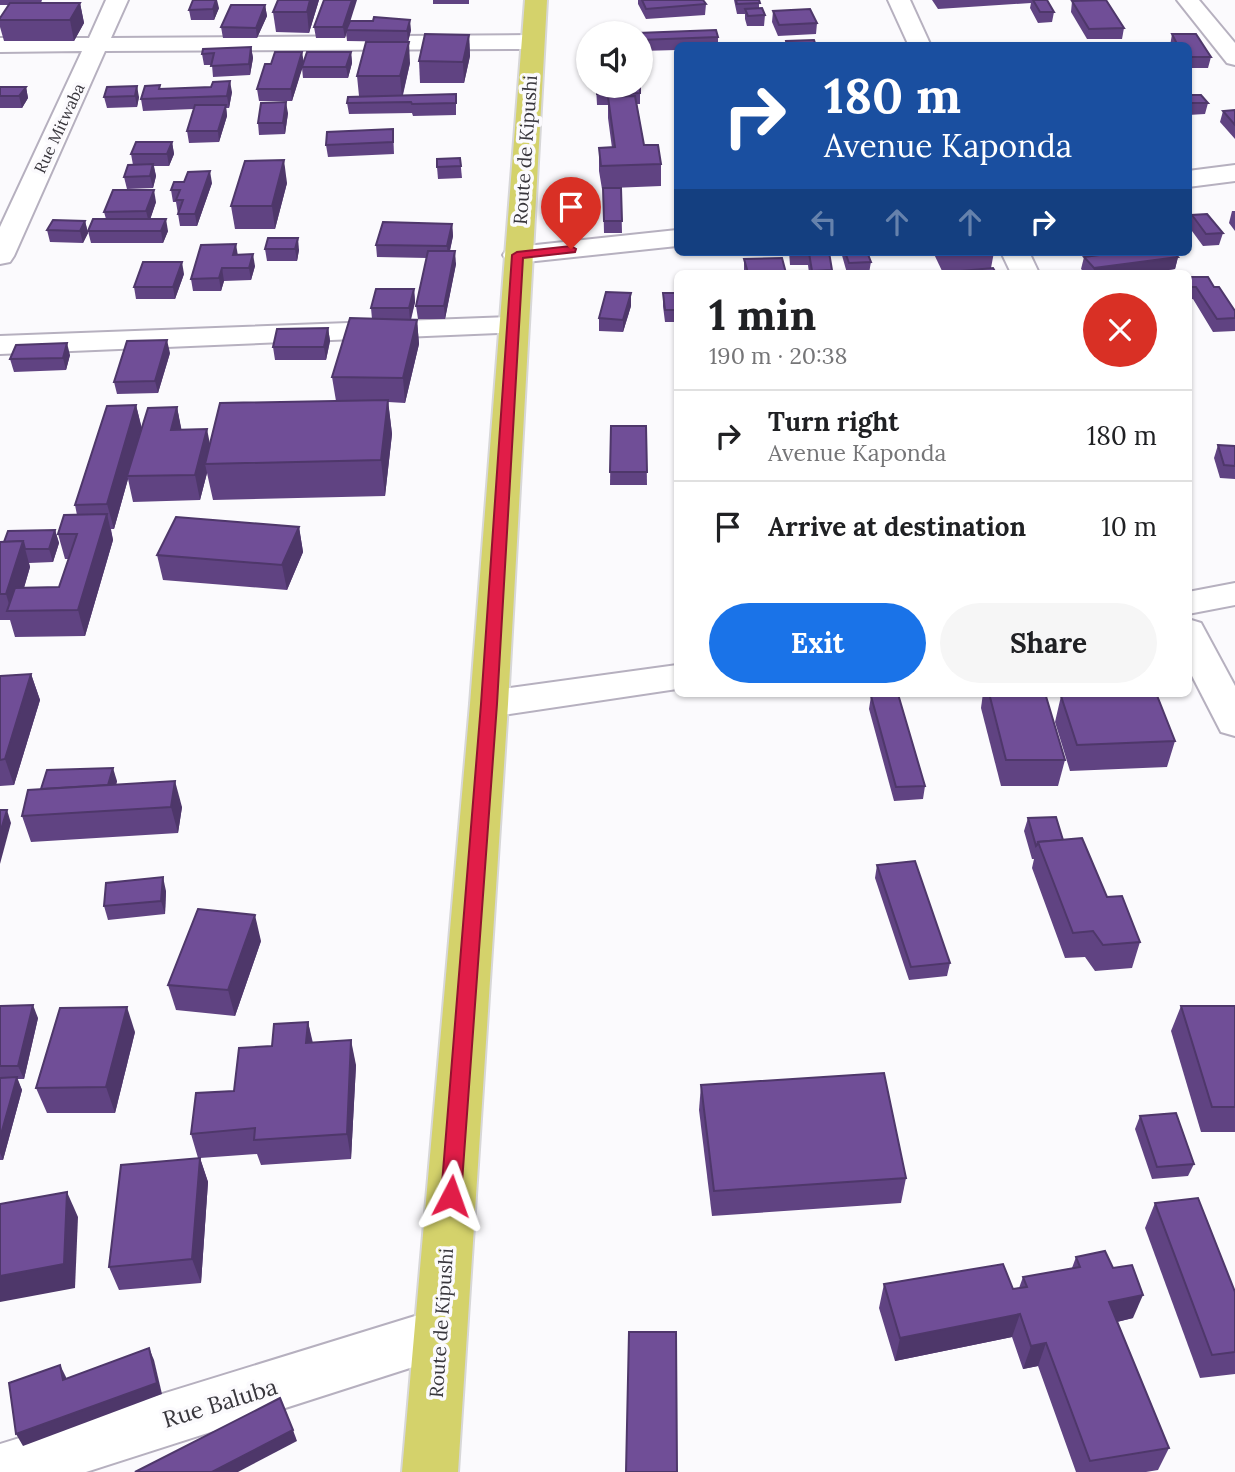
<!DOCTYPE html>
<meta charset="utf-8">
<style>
body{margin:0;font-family:Lora,serif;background:#f6f6f6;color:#202124;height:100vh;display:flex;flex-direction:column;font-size:26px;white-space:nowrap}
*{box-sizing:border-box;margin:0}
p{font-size:23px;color:#757577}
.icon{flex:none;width:38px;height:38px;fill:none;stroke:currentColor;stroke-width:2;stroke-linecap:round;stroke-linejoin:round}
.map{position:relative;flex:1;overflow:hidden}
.sheet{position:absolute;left:674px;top:270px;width:518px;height:427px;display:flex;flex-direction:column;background:#fff;border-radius:10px;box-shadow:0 2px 5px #0004}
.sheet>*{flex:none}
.hud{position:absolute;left:674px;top:42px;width:518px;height:214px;border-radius:10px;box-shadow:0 2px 5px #0004;background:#1a4fa0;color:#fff;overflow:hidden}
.controls{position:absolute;left:576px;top:21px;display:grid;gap:14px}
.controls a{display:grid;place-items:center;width:77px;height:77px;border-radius:50%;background:#fff;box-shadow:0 2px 5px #0004;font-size:35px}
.pin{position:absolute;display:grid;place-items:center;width:60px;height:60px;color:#fff;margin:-72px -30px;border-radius:50% 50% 50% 0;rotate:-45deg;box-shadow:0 0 7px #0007}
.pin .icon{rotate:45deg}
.me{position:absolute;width:77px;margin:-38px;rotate:4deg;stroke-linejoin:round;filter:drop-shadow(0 0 5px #0008)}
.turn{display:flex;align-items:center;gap:24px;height:147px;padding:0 35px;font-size:32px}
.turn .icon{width:91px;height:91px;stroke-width:2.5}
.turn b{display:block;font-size:49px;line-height:60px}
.lanes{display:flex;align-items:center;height:66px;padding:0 35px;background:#0003;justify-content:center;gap:35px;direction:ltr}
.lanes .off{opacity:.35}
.round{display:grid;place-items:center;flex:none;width:74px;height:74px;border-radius:37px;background:#f6f6f6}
.head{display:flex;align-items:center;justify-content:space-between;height:119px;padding:0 35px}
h1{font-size:42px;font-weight:700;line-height:52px}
.action{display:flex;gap:14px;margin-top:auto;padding:14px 35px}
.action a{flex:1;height:80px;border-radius:42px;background:#1a73e8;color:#fff;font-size:28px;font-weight:700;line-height:80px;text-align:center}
.action a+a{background:#f6f6f6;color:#202124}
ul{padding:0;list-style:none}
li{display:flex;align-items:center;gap:21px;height:91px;padding:0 35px;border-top:2px solid #e0e0e0}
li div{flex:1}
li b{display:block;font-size:26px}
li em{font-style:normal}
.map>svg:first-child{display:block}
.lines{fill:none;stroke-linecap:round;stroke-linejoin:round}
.street-casing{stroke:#b6b0bf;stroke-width:4}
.highway-casing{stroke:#d7d7d8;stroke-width:4}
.street{fill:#fff;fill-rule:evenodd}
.highway{fill:#d4d26b;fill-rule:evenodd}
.wall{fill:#604382}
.shaded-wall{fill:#4e376a}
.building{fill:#704e97;stroke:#4e376a;stroke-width:2}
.route{fill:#e11d48;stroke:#92132f;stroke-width:2}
.labels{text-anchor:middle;stroke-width:7;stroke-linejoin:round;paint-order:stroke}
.far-street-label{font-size:16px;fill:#38363c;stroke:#fbfafd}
.street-label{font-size:19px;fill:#38363c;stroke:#fbfafd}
.near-street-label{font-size:23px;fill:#38363c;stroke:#fbfafd}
</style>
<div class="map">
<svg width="1235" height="1472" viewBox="0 0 1235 1472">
<rect width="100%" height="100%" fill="#fbfafd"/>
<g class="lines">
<g class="street-casing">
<g id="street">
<path d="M106 0H128L111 38 532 35 543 42 532 49 105 51 14 256 10 262 0 264V227L82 51 0 52V38H89Z"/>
<path d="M888 0H910L931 46H909Z"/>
<path d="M1177 0H1199L1235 43V65L1227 63Z"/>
<path d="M1235 165V181L1188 187V171Z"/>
<path d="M677 230V246L517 263 507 261 503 255 507 249 517 247Z"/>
<path d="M1001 252H1029L1039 273H1011Z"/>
<path d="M512 317 522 320 526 326 522 332 0 354V336Z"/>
<path d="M1235 583V605L1188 614V592Z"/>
<path d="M1188 619 1201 623 1235 686V736L1221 732 1188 668Z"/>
<path d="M677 665V689L489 717 476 713 470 704 476 695 489 691Z"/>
<path d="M441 1308 460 1315 467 1333 460 1351 441 1358 86 1472H0V1444Z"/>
</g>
</g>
<g class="highway-casing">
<path id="highway" d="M525 0H547L508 704 458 1472H402L470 704Z"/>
</g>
<use href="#street" class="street"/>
<use href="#highway" class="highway"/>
</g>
<g class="wall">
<path d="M0 0H42L41 3H80L84 23 74 41H4L0 27V18L9 5H0Z"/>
<path d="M278 0H319L309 33 276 32 273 12Z"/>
<rect x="433" y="0" width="36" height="4"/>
<path d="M638 0H703L706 4 705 15 646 19 638 4Z"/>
<path d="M734 0H759V8L765 15 764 26H747L745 19V14H737Z"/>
<path d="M932 0H1047L1054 12 1052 22 1038 23 1030 8 1031 3 938 9Z"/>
<path d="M1072 1 1124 28 1122 39H1087L1071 12Z"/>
<path d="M265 5 267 16 257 38H223L221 27Z"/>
<path d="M219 8 214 20H191L189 10Z"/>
<path d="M773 11 817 23 816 34 778 36 772 22Z"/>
<path d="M350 21 411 30 408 42 347 41 346 32 345 38H316L314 27Z"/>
<path d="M640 33 718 37V46H677V50L640 51Z"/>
<path d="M1172 34 1211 57 1208 68H1188V46H1170Z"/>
<path d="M469 35 470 56 464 83H420L419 61Z"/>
<path d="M251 47 253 58 250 75 213 77 212 65H204L202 54Z"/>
<path d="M351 52 352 63 348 78H303L302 68 292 101H259L257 89 271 64 304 62Z"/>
<path d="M410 63 403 95 456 94V115L413 116 412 113 349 114 347 103 359 96 357 76Z"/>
<path d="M596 86 640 93V104H637L644 145 661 164V186L612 188H621L622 233H604L603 189H602L599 171V148H612L608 118V105H597Z"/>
<path d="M0 87H26L28 98 22 108H0Z"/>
<path d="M107 87 139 97 137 107 107 108 104 97Z"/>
<path d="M161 88 232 92 229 108H226L227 116 219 142 189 143 187 131 194 109 143 111 141 99Z"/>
<path d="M1188 95 1208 103 1205 114 1188 115Z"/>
<path d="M1235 110V139L1220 122 1223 111Z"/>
<path d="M288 113 285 134 259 135 258 123Z"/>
<path d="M393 129 394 154 328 157 326 145Z"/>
<path d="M172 142 174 154 169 166H154L156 176 153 188 127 189 124 177 133 165 131 154Z"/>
<path d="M460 158 462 178 438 179 437 167Z"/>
<path d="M212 183 197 226H180L176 202H173L171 190Z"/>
<path d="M287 183 275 229H235L231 206Z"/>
<path d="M156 202 150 219 168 231 163 243H91L88 231 106 219 104 212Z"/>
<path d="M1232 211H1235V231L1229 223Z"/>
<path d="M1192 215 1223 233 1219 245 1203 246 1189 227Z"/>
<path d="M85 221 88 233 83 243 50 242 47 230Z"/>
<path d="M452 224 453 236 450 251 456 264 445 319H418L416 306 427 258 377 257 376 245Z"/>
<path d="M268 238 299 250 297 261H267L265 249Z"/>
<path d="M789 252H829L832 273H809L808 265H790Z"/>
<path d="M841 252H867L871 262 869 273H847Z"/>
<path d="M933 252H994L991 268 943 273Z"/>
<path d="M1083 252H1173L1178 257 1175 269 1148 273H1085L1081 269 1084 257 1106 254 1086 256Z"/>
<path d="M238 255 255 266 251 280 224 281 221 291H193L191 279Z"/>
<path d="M744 259 786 273H744Z"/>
<path d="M184 274 175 299H136L134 287Z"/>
<path d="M1188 277 1214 287 1235 311V331L1213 332 1193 299 1188 300Z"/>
<path d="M414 289 415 302 411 320H417L419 344 405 403 388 402 392 434 385 496 213 500 207 473 200 500 133 502 128 479 114 529H111L113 540 85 636 15 637 10 620H0V542L55 530 59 543 53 562 29 563 30 567 24 588 59 587 69 559H65L58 534 77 515 75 505 136 405 142 429 177 407 181 429 210 444 336 401 332 377 372 319 371 308Z"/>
<path d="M663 293H677V322H665L663 306Z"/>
<path d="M631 306 623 332 599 331V318Z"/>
<path d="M328 328 330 341 326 360H275L273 347Z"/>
<path d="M170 353 158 393 117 394 114 382Z"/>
<path d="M70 355 66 370 14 372 10 359Z"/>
<path d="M611 426H646L647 485H610Z"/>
<path d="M1218 445 1235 446V479L1220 478 1214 458Z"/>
<path d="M299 527 303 552 287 590 163 580 157 555Z"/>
<path d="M31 674 40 700 14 785 0 786V676Z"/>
<path d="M983 693H1045L1065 760 1058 786H1001L981 708Z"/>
<path d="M1067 693H1156L1175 741 1167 767 1070 771 1055 722 1061 696H1066Z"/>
<path d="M871 696 925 786 923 799 894 801 869 709Z"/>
<path d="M117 781 116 785 182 807 178 833 31 842 22 816 41 789Z"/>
<path d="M1028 818 1063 840 1140 942 1132 968 1095 971 1085 957 1065 958 1032 868 1034 859H1032L1024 831Z"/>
<path d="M877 865 950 963 947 976 909 980 875 878Z"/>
<path d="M166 891 165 914 108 920 104 906Z"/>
<path d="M261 941 235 1016 176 1010 168 985Z"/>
<path d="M0 1006 38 1018 24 1079H17L22 1090 3 1160H0Z"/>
<path d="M1181 1006H1235V1132H1201L1171 1031Z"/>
<path d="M308 1022 313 1043 356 1065 351 1159 261 1165 257 1154 200 1158 208 1182 201 1283 119 1290 109 1267 198 1158 191 1134 234 1091 272 1046Z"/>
<path d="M135 1032 115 1113H47L36 1088Z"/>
<path d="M701 1085 906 1178 901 1203 712 1216 699 1110Z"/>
<path d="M1140 1116 1194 1164 1188 1176 1152 1179 1135 1129Z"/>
<path d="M1155 1203 1235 1292V1374L1200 1378 1145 1228Z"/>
<path d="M1076 1257 1133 1318 1117 1322 1169 1448 1158 1470 1146 1472H1076L1038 1366 1023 1369 1012 1337 895 1361 879 1308 884 1284 1013 1289 1019 1288 1023 1277 1072 1268Z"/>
</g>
<g class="shaded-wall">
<path d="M216 0H217L219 8 214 20 213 9Z"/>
<path d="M310 0H319L309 33 307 12Z"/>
<path d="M352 0H357L345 38 343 27Z"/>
<path d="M80 3 84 23 74 41 70 20Z"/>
<path d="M265 5 267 16 257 38 256 28Z"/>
<path d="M410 20 411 30 408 42 407 31Z"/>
<path d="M469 35 470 56 464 83 463 62Z"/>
<path d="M409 42 410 63 402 97 400 76Z"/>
<path d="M251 47 253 58 250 75 249 64Z"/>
<path d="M302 52 304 63 292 101 291 89Z"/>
<path d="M351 52 352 63 348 78 346 67Z"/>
<path d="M230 81 232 92 229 108 227 96Z"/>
<path d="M137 86 139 97 137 107 135 96Z"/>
<path d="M26 87 28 98 22 108 19 96Z"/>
<path d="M286 102 288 113 285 134 283 123Z"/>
<path d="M226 105 227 116 219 142 218 131Z"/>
<path d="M172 142 174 154 169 166 167 154Z"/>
<path d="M284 160 287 183 275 229 272 206Z"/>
<path d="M153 164 156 176 153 188 150 176Z"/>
<path d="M210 171 212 183 197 226 195 214Z"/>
<path d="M154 190 156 202 149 223 146 211Z"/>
<path d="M166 219 168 231 163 243 161 231Z"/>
<path d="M85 221 88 233 83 243 80 231Z"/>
<path d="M452 224 453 236 448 258 447 246Z"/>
<path d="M298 238 299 250 297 261 295 249Z"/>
<path d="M236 244 238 256 233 255Z"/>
<path d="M455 251 456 264 445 319 444 306Z"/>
<path d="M253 254 255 266 251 280 249 268Z"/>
<path d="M1178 257 1175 269 1148 273H1093L1094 268Z"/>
<path d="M182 262 184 274 175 299 173 287Z"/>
<path d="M222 268 224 281 221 291 219 278Z"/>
<path d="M414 289 415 302 410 321 409 308Z"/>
<path d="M631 293V306L623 332V320Z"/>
<path d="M417 320 419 344 405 403 403 378Z"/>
<path d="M328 328 330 341 326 360 324 347Z"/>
<path d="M167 340 170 353 158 393 155 381Z"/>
<path d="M67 343 70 355 66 370 63 358Z"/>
<path d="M388 400 392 434 385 496 381 460Z"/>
<path d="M136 405 142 430 127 476 128 479 114 529 107 504Z"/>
<path d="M177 407 182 432 171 430Z"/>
<path d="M207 429 212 454 205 464 207 473 200 500 195 475Z"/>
<path d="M107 514 113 540 85 636 78 610Z"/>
<path d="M299 527 303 552 287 590 282 565Z"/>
<path d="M55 530 59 543 53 562 49 549Z"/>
<path d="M23 541 30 567 17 611H11L6 594Z"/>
<path d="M31 674 40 700 14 785 5 759Z"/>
<path d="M113 768 117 781 110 806 106 792Z"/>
<path d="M175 781 182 807 178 833 171 807Z"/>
<path d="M7 810 11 823 0 864V833Z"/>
<path d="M163 877 166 891 165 914 161 901Z"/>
<path d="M255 915 261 941 235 1016 228 990Z"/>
<path d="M33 1005 38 1018 24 1079 18 1066Z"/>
<path d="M127 1007 135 1032 115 1113 106 1087Z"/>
<path d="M308 1022 313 1047 306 1043Z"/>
<path d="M351 1040 356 1065 351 1159 347 1134Z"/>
<path d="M17 1077 22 1090 3 1160 0 1153V1138Z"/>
<path d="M200 1158 208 1182 201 1283 192 1259Z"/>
<path d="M67 1192 78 1217 75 1288 0 1302V1276Z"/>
<path d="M1143 1295 1133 1318 1100 1326 1109 1302Z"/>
<path d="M1020 1314 1012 1337 895 1361 900 1338Z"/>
<path d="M1046 1343 1038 1366 1023 1369 1031 1346Z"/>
<path d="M149 1348 154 1360 162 1394 23 1446 16 1434Z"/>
<path d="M60 1365 66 1377 69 1392 63 1380Z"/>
<path d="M293 1430 297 1441 238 1472H212Z"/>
</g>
<g class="building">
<path d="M193 0H216L213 9 189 10Z"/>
<path d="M278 0H310L307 12H273Z"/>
<path d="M324 0H352L343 27H314Z"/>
<path d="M642 0H703L706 4 646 9Z"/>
<path d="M736 0H759L760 3 737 4Z"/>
<path d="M1033 0H1047L1054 12H1040Z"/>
<path d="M1106 0 1124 28 1089 29 1072 1Z"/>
<path d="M10 3H80L70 20H0V18Z"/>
<path d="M231 5H265L256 28 221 27Z"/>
<path d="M762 8 765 15 748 16 745 9Z"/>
<path d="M810 9 817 23 779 25 773 11Z"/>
<path d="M374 17 410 20 407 31 346 30 350 21H373Z"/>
<path d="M716 30 718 37 640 40V33H637Z"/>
<path d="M425 34 469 35 463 62 419 61Z"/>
<path d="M1172 34H1196L1211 57H1188V46H1178Z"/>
<path d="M814 40 816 46H787L786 41Z"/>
<path d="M366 42H409L400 76H357Z"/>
<path d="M1015 43 1017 46H976Z"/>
<path d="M251 47 249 64 211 66 214 53 202 54 203 49Z"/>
<path d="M275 52H302L291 89H257L265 64H271Z"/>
<path d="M307 52H351L346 67H302Z"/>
<path d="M230 81 227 96 141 99 145 86 160 85 159 89 211 87 213 82Z"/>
<path d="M137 86 135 96 104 97 107 87Z"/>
<path d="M597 86H640V93L597 94Z"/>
<path d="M0 87H26L19 96H0Z"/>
<path d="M456 94V103L412 104 411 102 347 103 348 97Z"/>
<path d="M1188 95H1201L1208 103H1188Z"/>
<path d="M635 96 644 145H658L661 164 601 166 599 148 615 147 608 97Z"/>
<path d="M286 102 283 123H258L261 103Z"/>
<path d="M195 105H226L218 131H187Z"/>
<path d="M1235 110V125L1223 111Z"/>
<path d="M393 129V142L326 145 327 132Z"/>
<path d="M136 142H172L167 154H131Z"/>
<path d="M460 158 461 166 437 167V159Z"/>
<path d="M284 160 272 206H231L245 161Z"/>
<path d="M153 164 150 176 124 177 128 165Z"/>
<path d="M210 171 195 214H178L183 200H176L180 190H171L174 182H184L188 172Z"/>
<path d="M603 188H621L622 221H604Z"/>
<path d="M113 190H154L146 211 104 212Z"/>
<path d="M1207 214 1223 233 1206 234 1192 215Z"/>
<path d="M93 219H166L161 231H88Z"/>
<path d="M53 220 85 221 80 231 47 230Z"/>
<path d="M383 222 452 224 447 246 376 245Z"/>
<path d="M268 238H298L295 249H265Z"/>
<path d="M236 244 233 255 253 254 249 268H222L219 278 191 279 201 245Z"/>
<path d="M428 251H455L444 306H416Z"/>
<path d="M791 252H829L832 270 812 271 809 253H791Z"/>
<path d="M845 252H867L871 262 849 263Z"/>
<path d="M1122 252H1173L1178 257 1094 268 1084 257Z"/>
<path d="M782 258 786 273H748L744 259Z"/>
<path d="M143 262H182L173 287H134Z"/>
<path d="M993 268 996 273H939Z"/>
<path d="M1188 277H1208L1214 287H1219L1235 311V318L1217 319 1196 287H1188Z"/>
<path d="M376 289H414L409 308H371Z"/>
<path d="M606 292 631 293 623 320 599 318Z"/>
<path d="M663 293H677V310H665Z"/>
<path d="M350 318 417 320 403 378 332 377Z"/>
<path d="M328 328 324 347H273L277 329Z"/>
<path d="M167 340 155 381 114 382 127 341Z"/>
<path d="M67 343 63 358 10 359 16 345Z"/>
<path d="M388 400 381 460 205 464 220 403Z"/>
<path d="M136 405 107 504 75 505 107 406Z"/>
<path d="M177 407 171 430 207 429 195 475 127 476 148 408Z"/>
<path d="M611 426H646L647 472H610Z"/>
<path d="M1218 445 1235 446V466L1224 465Z"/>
<path d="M107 514 78 610 7 611 15 588 59 587 77 534H58L64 515Z"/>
<path d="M176 517 299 527 282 565 157 555Z"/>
<path d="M55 530 49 549H25L23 541 4 542 8 531Z"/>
<path d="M23 541 6 594H0V542Z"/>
<path d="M31 674 5 759 0 760V676Z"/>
<path d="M989 693H1045L1065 760H1006Z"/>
<path d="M1072 693H1156L1175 741 1077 745 1061 696H1073Z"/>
<path d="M898 694 925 786 896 787 871 696Z"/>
<path d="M113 768 108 785 41 789 47 770Z"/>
<path d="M175 781 171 807 22 816 28 790Z"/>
<path d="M0 810H7L0 833Z"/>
<path d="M1056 817 1063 840 1038 842 1037 845 1036 846 1028 818Z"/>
<path d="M1082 838 1107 897 1122 896 1140 942 1103 945 1093 931 1073 933 1038 842Z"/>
<path d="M915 861 950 963 911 967 877 865Z"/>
<path d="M163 877 161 901 104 906 106 883Z"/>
<path d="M198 909 255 915 228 990 168 985Z"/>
<path d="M33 1005 18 1066H0V1006Z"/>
<path d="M1181 1006H1235V1107H1212Z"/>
<path d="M127 1007 106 1087 36 1088 60 1008Z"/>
<path d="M308 1022 306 1043 351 1040 347 1134 254 1140 255 1128 191 1134 196 1093 234 1091 239 1048 272 1046 274 1024Z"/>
<path d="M884 1073 906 1178 714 1191 701 1085Z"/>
<path d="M17 1077 0 1138V1078Z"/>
<path d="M1176 1113 1194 1164 1157 1167 1140 1116Z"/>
<path d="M200 1158 192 1259 109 1267 121 1165Z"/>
<path d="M67 1192 64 1264 0 1276V1204Z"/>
<path d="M1198 1198 1235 1292V1352L1212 1355 1155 1203Z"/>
<path d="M1105 1251 1113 1268 1132 1265 1143 1295 1109 1302 1169 1448 1090 1461 1046 1343 1031 1346 1020 1314 900 1338 884 1284 1003 1264 1013 1289 1027 1287 1023 1277 1080 1267 1076 1257Z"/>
<path d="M629 1332H676L677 1472H626Z"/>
<path d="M149 1348 157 1383 16 1434 9 1383 60 1365 63 1380Z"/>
<path d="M280 1398 293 1430 212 1472H135Z"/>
</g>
<path class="route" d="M571 246 576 249 575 252 523 258 497 704 461 1196 458 1203 451 1205 444 1203 441 1196 481 704 512 255 517 252Z"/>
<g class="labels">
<g class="far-street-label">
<text transform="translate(59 128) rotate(-65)" y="6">Rue Mitwaba</text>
</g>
<g class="street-label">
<text transform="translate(525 150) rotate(-86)" y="7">Route de Kipushi</text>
<text transform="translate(441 1323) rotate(-86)" y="7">Route de Kipushi</text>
</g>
<g class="near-street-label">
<text transform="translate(220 1403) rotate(-17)" y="8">Rue Baluba</text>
</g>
</g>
</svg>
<div class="controls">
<a><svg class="icon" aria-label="sound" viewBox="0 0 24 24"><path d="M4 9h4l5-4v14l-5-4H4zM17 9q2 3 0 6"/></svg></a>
</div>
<div class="pin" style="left:571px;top:249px;background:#d93025"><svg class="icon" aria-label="arrive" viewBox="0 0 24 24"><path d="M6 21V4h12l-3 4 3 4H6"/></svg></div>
<svg class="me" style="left:451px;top:1196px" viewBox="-20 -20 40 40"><path d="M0-17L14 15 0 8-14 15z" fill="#e11d48" stroke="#fff" stroke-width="4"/></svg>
<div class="hud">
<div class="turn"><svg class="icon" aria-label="right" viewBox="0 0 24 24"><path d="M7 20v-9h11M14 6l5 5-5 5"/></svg><div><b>180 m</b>Avenue Kaponda</div></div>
<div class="lanes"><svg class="icon off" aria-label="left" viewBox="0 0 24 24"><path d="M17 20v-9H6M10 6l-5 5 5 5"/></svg><svg class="icon off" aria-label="ahead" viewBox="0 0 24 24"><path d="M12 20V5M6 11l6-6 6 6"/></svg><svg class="icon off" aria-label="ahead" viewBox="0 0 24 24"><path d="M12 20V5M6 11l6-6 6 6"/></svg><svg class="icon" aria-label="right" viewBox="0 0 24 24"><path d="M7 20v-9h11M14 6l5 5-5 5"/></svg></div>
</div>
<section class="sheet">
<div class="head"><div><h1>1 min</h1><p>190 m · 20:38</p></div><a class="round" style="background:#d93025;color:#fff"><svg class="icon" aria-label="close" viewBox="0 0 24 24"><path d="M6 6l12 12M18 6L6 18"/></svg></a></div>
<ul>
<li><svg class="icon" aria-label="right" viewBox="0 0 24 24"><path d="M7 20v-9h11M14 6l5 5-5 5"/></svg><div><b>Turn right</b><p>Avenue Kaponda</p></div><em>180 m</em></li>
<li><svg class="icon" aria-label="arrive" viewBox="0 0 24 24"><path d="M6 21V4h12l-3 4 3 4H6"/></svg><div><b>Arrive at destination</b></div><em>10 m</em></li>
</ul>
<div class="action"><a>Exit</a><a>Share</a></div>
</section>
</div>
